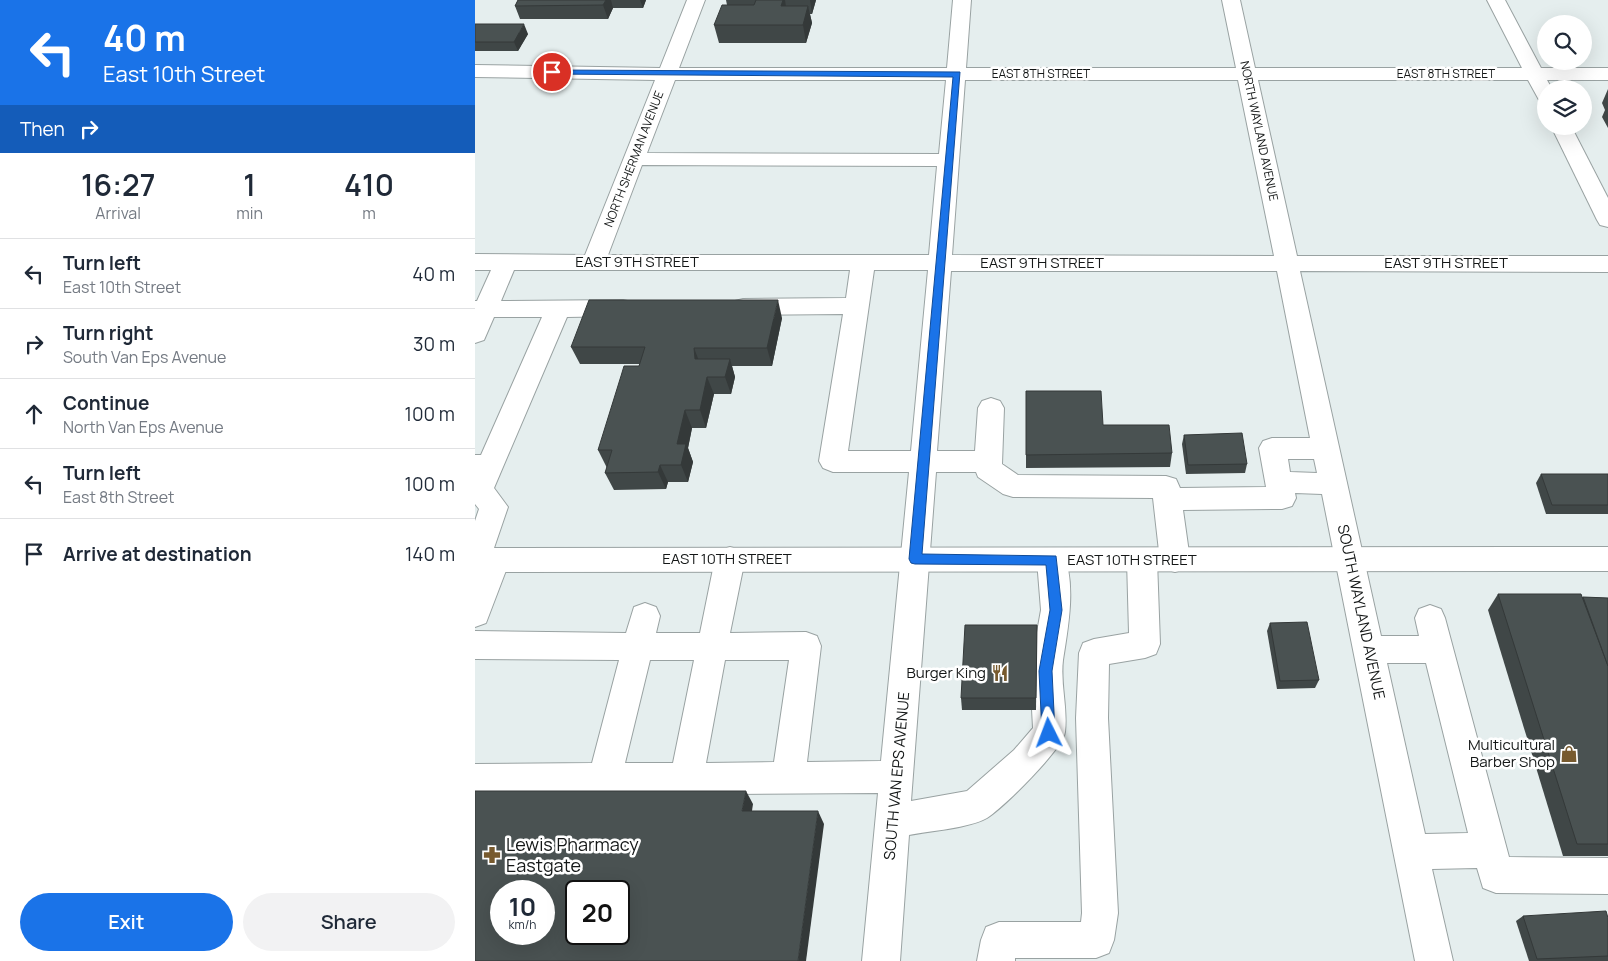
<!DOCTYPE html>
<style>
body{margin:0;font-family:Manrope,sans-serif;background:#f2f2f3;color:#1f2937;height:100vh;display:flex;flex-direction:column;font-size:19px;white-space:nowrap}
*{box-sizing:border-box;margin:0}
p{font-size:16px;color:#747a83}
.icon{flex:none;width:28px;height:28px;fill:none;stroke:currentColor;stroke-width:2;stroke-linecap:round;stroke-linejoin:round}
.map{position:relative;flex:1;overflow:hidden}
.drawer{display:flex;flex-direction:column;background:#fff;width:475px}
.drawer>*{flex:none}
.top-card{background:#1a73e8;color:#fff;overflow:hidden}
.tools{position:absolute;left:1062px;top:15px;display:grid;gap:10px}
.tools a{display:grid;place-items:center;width:55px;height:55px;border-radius:50%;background:#fff;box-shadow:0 5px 20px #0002;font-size:25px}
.speed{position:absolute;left:15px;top:880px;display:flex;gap:10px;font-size:25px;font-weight:700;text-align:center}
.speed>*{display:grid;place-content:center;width:65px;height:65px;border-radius:50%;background:#fff;box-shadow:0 5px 20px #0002;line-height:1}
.speed small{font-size:12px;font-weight:400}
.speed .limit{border:2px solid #111;border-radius:8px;background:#fff;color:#111}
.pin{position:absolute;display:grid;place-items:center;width:42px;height:42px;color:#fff;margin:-21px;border:2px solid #fff;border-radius:50%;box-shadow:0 1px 5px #0007}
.me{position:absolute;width:55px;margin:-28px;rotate:357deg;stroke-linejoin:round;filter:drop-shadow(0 0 4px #0008)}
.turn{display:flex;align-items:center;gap:18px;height:105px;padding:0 20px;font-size:22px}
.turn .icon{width:65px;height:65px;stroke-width:2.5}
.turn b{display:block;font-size:35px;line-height:42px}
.then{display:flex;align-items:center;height:48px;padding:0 20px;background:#0003;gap:10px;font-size:19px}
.eta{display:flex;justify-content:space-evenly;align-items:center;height:85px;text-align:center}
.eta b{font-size:30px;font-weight:600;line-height:35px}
.primary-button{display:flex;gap:10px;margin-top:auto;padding:10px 20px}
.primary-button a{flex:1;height:58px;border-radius:30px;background:#1a73e8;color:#fff;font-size:20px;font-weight:600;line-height:58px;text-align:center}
.primary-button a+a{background:#f2f2f3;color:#1f2937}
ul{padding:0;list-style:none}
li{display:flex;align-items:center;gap:15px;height:70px;padding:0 20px;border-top:1px solid #e0e1e3}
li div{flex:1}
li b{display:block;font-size:19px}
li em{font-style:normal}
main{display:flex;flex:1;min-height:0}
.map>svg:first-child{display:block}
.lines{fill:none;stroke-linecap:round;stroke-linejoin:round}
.minor-casing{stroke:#99a2a2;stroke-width:2}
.major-casing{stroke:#99a2a2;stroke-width:2}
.minor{fill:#fff;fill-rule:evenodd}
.major{fill:#fff;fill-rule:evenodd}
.wall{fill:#404747}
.shaded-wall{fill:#343939}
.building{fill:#4a5252;stroke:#343939;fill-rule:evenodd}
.route{fill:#1a73e8;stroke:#114b97}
.labels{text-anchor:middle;stroke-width:5;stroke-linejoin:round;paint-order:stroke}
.far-street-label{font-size:12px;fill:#141717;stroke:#fff}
.street-label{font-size:15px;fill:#141717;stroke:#fff}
.poi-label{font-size:15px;fill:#141717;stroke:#fff;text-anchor:end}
.near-poi-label{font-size:18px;fill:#141717;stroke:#fff;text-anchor:start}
</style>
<main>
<section class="drawer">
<div class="top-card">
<div class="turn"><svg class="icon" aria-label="left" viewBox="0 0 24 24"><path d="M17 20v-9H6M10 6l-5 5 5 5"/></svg><div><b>40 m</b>East 10th Street</div></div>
<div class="then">Then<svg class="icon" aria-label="right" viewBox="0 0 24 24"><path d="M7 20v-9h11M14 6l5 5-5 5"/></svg></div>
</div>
<div class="eta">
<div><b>16:27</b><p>Arrival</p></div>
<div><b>1</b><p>min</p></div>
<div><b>410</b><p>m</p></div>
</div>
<ul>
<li><svg class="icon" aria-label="left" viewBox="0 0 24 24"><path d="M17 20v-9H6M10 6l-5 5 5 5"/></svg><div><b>Turn left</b><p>East 10th Street</p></div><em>40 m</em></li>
<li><svg class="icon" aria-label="right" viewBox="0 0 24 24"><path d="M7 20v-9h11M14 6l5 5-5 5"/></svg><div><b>Turn right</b><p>South Van Eps Avenue</p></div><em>30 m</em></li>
<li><svg class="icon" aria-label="ahead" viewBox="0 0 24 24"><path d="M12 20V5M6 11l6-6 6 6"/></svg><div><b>Continue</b><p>North Van Eps Avenue</p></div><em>100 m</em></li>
<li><svg class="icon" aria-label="left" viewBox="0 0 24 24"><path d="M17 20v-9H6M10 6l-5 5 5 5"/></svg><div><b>Turn left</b><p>East 8th Street</p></div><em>100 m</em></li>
<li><svg class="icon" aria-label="arrive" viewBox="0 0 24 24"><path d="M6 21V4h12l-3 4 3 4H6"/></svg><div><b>Arrive at destination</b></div><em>140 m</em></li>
</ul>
<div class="primary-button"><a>Exit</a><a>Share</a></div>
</section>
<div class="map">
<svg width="1133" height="961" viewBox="0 0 1133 961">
<rect width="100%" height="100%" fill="#e5eeee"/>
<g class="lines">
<g class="minor-casing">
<g id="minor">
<path d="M212 0H230L204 68H472L478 0H496L491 68H761L747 0H765L780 68H1047L1012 0H1030L1066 68H1133V80H1072L1077 89H1071V102L1064 100 1053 80H783L822 256H1133V272L825 271 906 636H944L940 618 944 609 955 605 966 609 970 618 1034 857 1133 858V894L1021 893 1008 888 1002 868 957 869 978 961H940L847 494 820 493 821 498 817 506 807 509 708 510 715 560 710 569 700 572 690 569 685 560 678 498 538 497 528 494 503 477 501 472H461L436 801 492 791 539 750 558 728 555 671 566 610 562 560 567 551 577 548 587 551C602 581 593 628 588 660 585 684 593 708 590 732 588 749 528 808 512 818 495 828 454 831 434 835L425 961H387L403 793 0 796V764L117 763 144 660 0 659V631L151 633 159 607 170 603 181 607 185 616 181 633H225L240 559 245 550 255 547 265 550 270 559 255 633 331 632 342 636 346 646 332 762 406 761 434 472H358L348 468 344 461 368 314 268 315 260 313 256 307 260 301 268 299 371 298 375 270H39L26 301 148 300 157 302 160 308 157 314 148 316 92 317 19 488 33 507 19 548 30 551 35 560 11 623 0 627V521L4 509 0 504V455H6L67 317H19L9 340 0 343V301H2L16 270H0V254L110 255 180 80 0 77V65L185 68ZM200 80H471L464 154 172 153ZM490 80H763L799 256 477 255ZM167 165 462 166 454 255H133ZM399 270H453L436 451H373ZM476 271H802L835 438H797L788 441 784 448 791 487 705 488 701 479 691 476 543 475 527 464 529 408 525 401 516 398 507 401 503 408 500 451H462ZM813 459H839L842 473 815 472ZM175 660H219L198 763H150ZM250 660H314L299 762 231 763ZM912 663H951L993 833 950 834Z"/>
<path d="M1076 126H1096L1133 198V227L1125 225 1122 220Z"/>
<path d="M667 548 677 551 682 560 685 644 681 654 670 658 634 664 633 718 643 913 639 940 634 953 621 958H540V961H502L506 940 511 927 524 922H606L607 913 601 718 604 653 608 643 619 639 654 633 652 560 657 551Z"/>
</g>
</g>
<g class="major-casing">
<path id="major" d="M1133 547V571L0 572V548Z"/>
</g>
<use href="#minor" class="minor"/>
<use href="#major" class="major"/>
</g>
<g class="wall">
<path d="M43 0H171L168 8H138L133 19H45L40 6Z"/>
<path d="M251 0H341L337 14H335L337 23 331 43H244L239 25 252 5Z"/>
<path d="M0 24 53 34 43 51H0Z"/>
<path d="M1133 89V128L1127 117 1130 110 1127 103Z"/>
<path d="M307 318 297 366H257L260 377 256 394H239L231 428H217L213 448 218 462 213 482H193L191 489 139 490 130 473 132 468 123 450 165 364H105L96 347Z"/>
<path d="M551 391 628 425 697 453 695 467 551 468Z"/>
<path d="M709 435 772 464 770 473 711 474 707 444Z"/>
<path d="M1066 474H1133V514H1071L1061 483Z"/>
<path d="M1023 594 1133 598V856H1088L1013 610Z"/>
<path d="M795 623 844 680 840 688 802 689 792 631Z"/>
<path d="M562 625 561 710H487L486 698Z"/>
<path d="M1048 916 1133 918V961H1054L1041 921Z"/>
</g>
<g class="shaded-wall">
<path d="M131 0H136L138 8 133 19 128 5Z"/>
<path d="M165 0H171L168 8Z"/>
<path d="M308 0H310L312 14 306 6Z"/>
<path d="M335 0H341L337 14Z"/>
<path d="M333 6 337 23 331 43 328 25Z"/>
<path d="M49 24 53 34 43 51 39 42Z"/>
<path d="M303 300 307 318 297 366 292 348Z"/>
<path d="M219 348 226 366 220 359Z"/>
<path d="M255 359 260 377 256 394 250 377Z"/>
<path d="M232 377 239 394 231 428 225 410Z"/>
<path d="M210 410 217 428 213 448 218 462 213 482 206 465 202 444Z"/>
<path d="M185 465 193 482 191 489 183 472Z"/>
<path d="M271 791 278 804 275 824 267 811Z"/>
<path d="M343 811 349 824 331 961H323Z"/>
</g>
<g class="building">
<path d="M43 0H131L128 5 40 6Z"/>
<path d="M281 0H308L306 6H333L328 25H239L247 5H279Z"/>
<path d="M0 24H49L39 42H0Z"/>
<path d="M114 300H303L292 348H219L220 359H255L250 377H232L225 410H210L202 444H211L206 465H185L183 472 130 473 137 450H123L146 376 149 366H164L170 347H96Z"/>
<path d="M551 391H626L628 425H694L697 453 551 455Z"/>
<path d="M767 433 772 464 713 465 709 435Z"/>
<path d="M1066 474H1133V505H1077Z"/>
<path d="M1023 594H1106L1133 666V844H1102Z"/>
<path d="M1108 597 1133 598V666Z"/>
<path d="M832 622 844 680 805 681 795 623Z"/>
<path d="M490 625H562L561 698H486Z"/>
<path d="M0 791H271L267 811H343L323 961H0ZM26 891H69V934H26ZM101 891H144V934H101Z"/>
<path d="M1131 911 1133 918V956L1062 959 1048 916Z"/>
</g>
<path class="route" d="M77 70 485 72 447 554 581 556 587 610 577 671 580 733 578 737 574 739 569 737 567 733 564 671 575 610 571 565 440 564 436 563 434 559 478 77 74 74V71Z"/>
<defs>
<g id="restaurant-bare" transform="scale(1.35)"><path d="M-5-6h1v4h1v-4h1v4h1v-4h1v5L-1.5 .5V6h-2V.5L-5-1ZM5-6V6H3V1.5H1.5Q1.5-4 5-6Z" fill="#775a2e" stroke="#fff" stroke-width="2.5" paint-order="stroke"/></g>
<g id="shop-bare" transform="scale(1.35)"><path d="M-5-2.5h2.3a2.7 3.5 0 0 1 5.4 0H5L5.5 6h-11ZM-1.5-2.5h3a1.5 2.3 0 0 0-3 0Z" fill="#775a2e" stroke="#fff" stroke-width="2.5" paint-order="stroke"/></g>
<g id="pharmacy-bare" transform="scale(1.35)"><path d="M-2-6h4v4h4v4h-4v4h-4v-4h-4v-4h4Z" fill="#775a2e" stroke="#fff" stroke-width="2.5" paint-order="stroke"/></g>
</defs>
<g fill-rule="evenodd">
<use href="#restaurant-bare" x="525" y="673"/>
<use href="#shop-bare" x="1094" y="754"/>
<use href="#pharmacy-bare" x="17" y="855"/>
</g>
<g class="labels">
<g class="far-street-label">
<text x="566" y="78">EAST 8TH STREET</text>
<text x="971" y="78">EAST 8TH STREET</text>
<text transform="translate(784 131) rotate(78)" y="4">NORTH WAYLAND AVENUE</text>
<text transform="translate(159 159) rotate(-69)" y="4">NORTH SHERMAN AVENUE</text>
</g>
<g class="street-label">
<text x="162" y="267">EAST 9TH STREET</text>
<text x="567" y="268">EAST 9TH STREET</text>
<text x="971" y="268">EAST 9TH STREET</text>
<text x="252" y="564">EAST 10TH STREET</text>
<text x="657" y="565">EAST 10TH STREET</text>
<text transform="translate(886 612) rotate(78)" y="5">SOUTH WAYLAND AVENUE</text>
<text transform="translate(422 776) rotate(-85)" y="5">SOUTH VAN EPS AVENUE</text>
</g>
<g class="poi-label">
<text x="511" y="678">Burger King</text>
<text x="1080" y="750">Multicultural<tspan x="1080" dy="17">Barber Shop</tspan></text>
</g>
<g class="near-poi-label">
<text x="31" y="851">Lewis Pharmacy<tspan x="31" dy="21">Eastgate</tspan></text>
</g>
</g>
</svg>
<div class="tools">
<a><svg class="icon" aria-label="search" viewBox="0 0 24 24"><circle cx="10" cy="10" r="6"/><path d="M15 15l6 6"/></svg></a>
<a><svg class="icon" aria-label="layers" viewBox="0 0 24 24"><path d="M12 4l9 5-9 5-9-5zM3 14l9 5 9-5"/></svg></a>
</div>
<div class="speed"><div>10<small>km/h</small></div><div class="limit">20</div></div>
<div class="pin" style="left:77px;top:72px;background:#d93025"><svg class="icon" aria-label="arrive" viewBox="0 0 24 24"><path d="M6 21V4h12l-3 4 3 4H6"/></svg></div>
<svg class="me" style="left:574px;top:733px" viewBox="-20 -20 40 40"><path d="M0-17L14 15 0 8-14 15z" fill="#1a73e8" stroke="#fff" stroke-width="4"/></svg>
</div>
</main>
